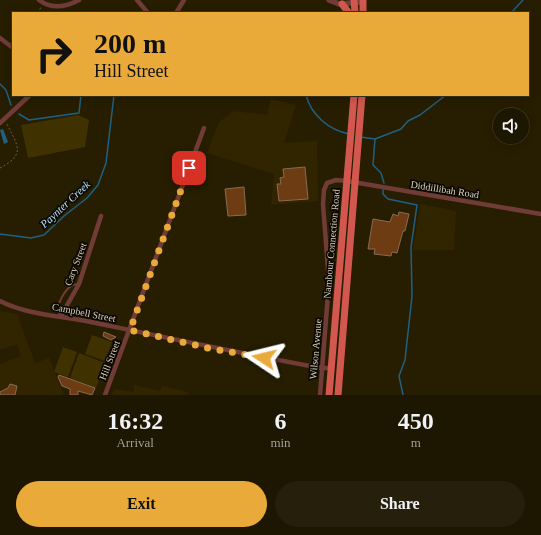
<!DOCTYPE html>
<style>
body{margin:0;font-family:Georgia,serif;background:#251f0b;color:#f1f3f6;height:100vh;display:flex;flex-direction:column;font-size:15px;white-space:nowrap}
*{box-sizing:border-box;margin:0}
p{font-size:13px;color:#a09f99}
.icon{flex:none;width:22px;height:22px;fill:none;stroke:currentColor;stroke-width:2;stroke-linecap:round;stroke-linejoin:round}
.map{position:relative;height:395px;overflow:hidden}
.details{display:flex;flex-direction:column;background:#1d1601;flex:1}
.details>*{flex:none}
.guide{position:absolute;left:12px;top:12px;width:517px;height:84px;border-radius:0px;box-shadow:0 2px 10px #0003,0 0 0 1px #3b3523;background:#eaaa39;color:#111;overflow:hidden}
.fabs{position:absolute;left:493px;top:108px;display:grid;gap:8px}
.fabs a{display:grid;place-items:center;width:36px;height:36px;border-radius:50%;background:#1d1601;box-shadow:0 2px 10px #0003,0 0 0 1px #3b3523;font-size:20px}
.pin{position:absolute;display:grid;place-items:center;width:34px;height:34px;color:#fff;margin:-17px;border-radius:8px;box-shadow:0 2px 6px #0006}
.me{position:absolute;width:44px;margin:-22px;rotate:280deg;stroke-linejoin:round;filter:drop-shadow(0 0 3px #0008)}
.turn{display:flex;align-items:center;gap:14px;height:84px;padding:0 16px;font-size:18px}
.turn .icon{width:52px;height:52px;stroke-width:2.5}
.turn b{display:block;font-size:28px;line-height:34px}
.eta{display:flex;justify-content:space-evenly;align-items:center;height:68px;text-align:center}
.eta b{font-size:24px;font-weight:800;line-height:28px}
.cta{display:flex;gap:8px;margin-top:auto;padding:8px 16px}
.cta a{flex:1;height:46px;border-radius:24px;background:#eaaa39;color:#111;font-size:16px;font-weight:800;line-height:46px;text-align:center}
.cta a+a{background:#251f0b;color:#f1f3f6}
.map>svg:first-child{display:block}
.built{fill:#312500}
.green{fill:#3f3100}
.water{fill:#1e6185}
.lines{fill:none;stroke-linecap:round;stroke-linejoin:round}
.stream{stroke:#1e6185;stroke-width:1.5}
.building{fill:#6d3c12;stroke:#876b57}
.path{stroke:#686047;stroke-width:1;stroke-dasharray:2 2;stroke-linecap:butt}
.service{stroke:#713c37;stroke-width:2}
.minor{stroke:#713c37;stroke-width:4.5}
.tertiary{stroke:#713c37;stroke-width:5.5}
.trunk{stroke:#d2584f;stroke-width:7}
.route{stroke:#eaaa39;stroke-width:7;stroke-dasharray:0 12.6}
.labels{text-anchor:middle;stroke-width:3.5;stroke-linejoin:round;paint-order:stroke}
.street-label{font-size:10px;fill:#d8d2c1;stroke:#0c0801}
.water-label{font-size:11px;font-style:italic;fill:#b7e0fa;stroke:#0c0801}
</style>
<div class="map">
<svg width="541" height="395" viewBox="0 0 541 395">
<rect width="100%" height="100%" fill="#271e01"/>
<g class="built">
<path d="M271 99 296 105 284 143 317 141 318 201 271 205 274 174 207 153 219 122 234 111 267 115Z"/>
<path d="M420 204 456 211 454 250H413Z"/>
<path d="M0 311 17 314 35 363 49 358 64 395H0V364L21 356 17 344 0 350Z"/>
<path d="M134 385 160 391 162 386 188 392V395H112L114 389 134 392Z"/>
</g>
<g class="green">
<path d="M78 115 89 120 85 147 28 158 21 125Z"/>
<path d="M92 335 112 342 105 361 85 354Z"/>
<path d="M63 347 77 352 68 377 54 372Z"/>
<path d="M79 353 105 363 96 388 70 378Z"/>
</g>
<path class="water" d="M3 129 8 142 4 144 0 130Z"/>
<g class="lines">
<g class="stream">
<path d="M511 13 523 0"/>
<path d="M0 84 6 90 11 105"/>
<path d="M306 95C311 115 329 130 349 134"/>
<path d="M19 114 29 120 79 113 81 95"/>
<path d="M360 137 375 139 401 129 408 121 420 115 446 95"/>
<path d="M375 139 373 165 381 173 384 183"/>
<path d="M383 190V194L388 199 417 205 411 247 412 296 405 360 399 376 403 395"/>
<path d="M0 234 31 238 44 235 64 216 87 198 98 185 106 163 114 95"/>
</g>
</g>
<g class="building">
<path d="M305 167 308 199 279 201 277 184H281L280 178 284 177 283 169Z"/>
<path d="M244 187 246 215 228 216 225 189Z"/>
<path d="M399 212 409 214 405 231H403L397 253 392 252 391 256 374 254 375 249H368L373 219 390 222 393 214 398 216Z"/>
<path d="M104 332 116 337 111 340 103 336Z"/>
<path d="M59 375 95 388 92 395 78 391V395H70V389L62 386 58 377Z"/>
<path d="M10 384 17 386 15 395H0V392L8 388Z"/>
</g>
<g class="lines">
<g class="path">
<path d="M38 13 41 7"/>
<path d="M0 168C27 154 17 145 7 124L6 125"/>
</g>
<path class="service" d="M60 315 57 309C60 300 67 284 78 284"/>
<g class="minor">
<path d="M39 0C52 10 66 7 79 0"/>
<path d="M137 0 148 13"/>
<path d="M176 13 184 0"/>
<path d="M0 38 13 48"/>
<path d="M0 123 30 95"/>
<path d="M0 301C27 315 62 316 91 322 168 338 244 354 321 368H331"/>
<path d="M61 316 79 284 101 216"/>
<path d="M105 395 204 128"/>
<path d="M320 395 329 282 323 204 324 190 327 183 336 180 347 181 541 214"/>
</g>
<path class="tertiary" d="M329 0 339 4 363 2"/>
<g class="trunk">
<path d="M354 0 355 13"/>
<path d="M363 0V13"/>
<path d="M342 4 349 13"/>
<path d="M329 395 354 95"/>
<path d="M338 395 362 95"/>
</g>
</g>
<g class="lines">
<path class="route" d="M189 168 130 330 208 348 264 358"/>
</g>
<g class="labels">
<g class="street-label">
<text transform="translate(445 189) rotate(9)" y="4">Diddillibah Road</text>
<text transform="translate(331 244) rotate(-85)" y="4">Nambour Connection Road</text>
<text transform="translate(75 264) rotate(-69)" y="4">Cary Street</text>
<text transform="translate(84 312) rotate(11)" y="4">Campbell Street</text>
<text transform="translate(315 349) rotate(-85)" y="4">Wilson Avenue</text>
<text transform="translate(109 360) rotate(-69)" y="4">Hill Street</text>
</g>
<g class="water-label">
<text transform="translate(65 204) rotate(-43)" y="4">Paynter Creek</text>
</g>
</g>
</svg>
<div class="fabs">
<a><svg class="icon" aria-label="sound" viewBox="0 0 24 24"><path d="M4 9h4l5-4v14l-5-4H4zM17 9q2 3 0 6"/></svg></a>
</div>
<div class="pin" style="left:189px;top:168px;background:#d93025"><svg class="icon" aria-label="arrive" viewBox="0 0 24 24"><path d="M6 21V4h12l-3 4 3 4H6"/></svg></div>
<svg class="me" style="left:264px;top:358px" viewBox="-20 -20 40 40"><path d="M0-17L14 15 0 8-14 15z" fill="#eaaa39" stroke="#fff" stroke-width="4"/></svg>
<div class="guide">
<div class="turn"><svg class="icon" aria-label="right" viewBox="0 0 24 24"><path d="M7 20v-9h11M14 6l5 5-5 5"/></svg><div><b>200 m</b>Hill Street</div></div>
</div>
</div>
<section class="details">
<div class="eta">
<div><b>16:32</b><p>Arrival</p></div>
<div><b>6</b><p>min</p></div>
<div><b>450</b><p>m</p></div>
</div>
<div class="cta"><a>Exit</a><a>Share</a></div>
</section>
